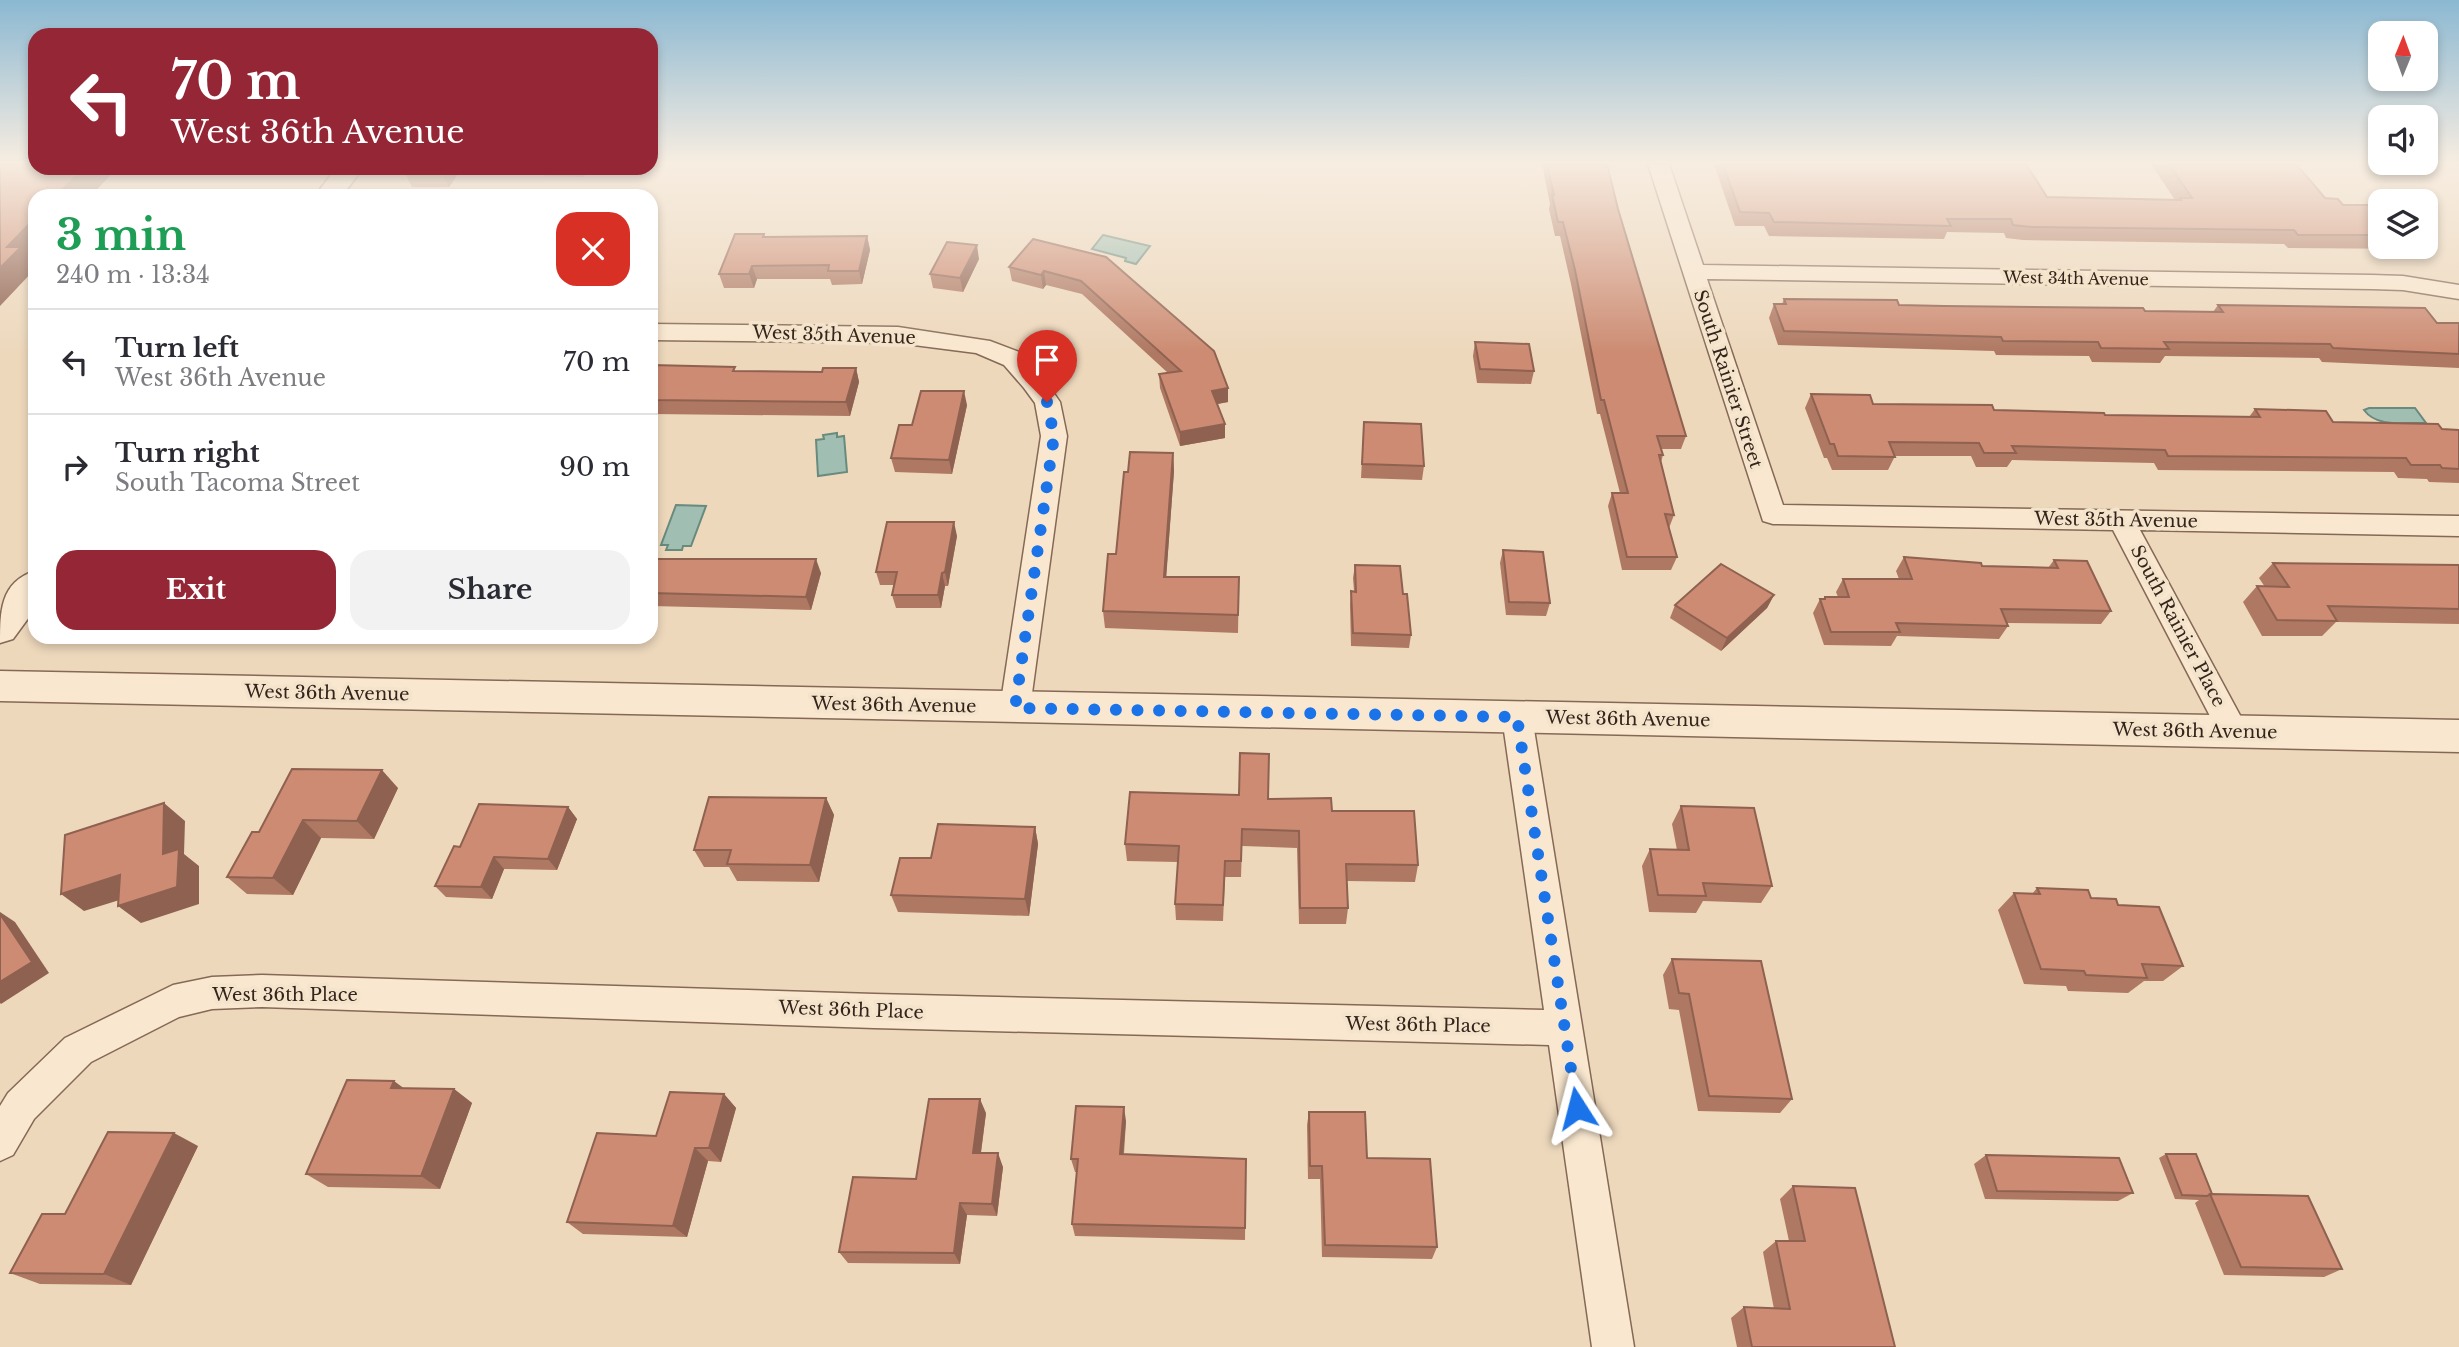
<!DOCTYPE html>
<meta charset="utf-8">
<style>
body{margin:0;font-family:"Libre Baskerville",serif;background:#f2f2f3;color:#2b2b33;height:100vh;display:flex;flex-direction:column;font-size:26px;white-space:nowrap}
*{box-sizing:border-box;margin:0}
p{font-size:23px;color:#7c7c81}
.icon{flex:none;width:38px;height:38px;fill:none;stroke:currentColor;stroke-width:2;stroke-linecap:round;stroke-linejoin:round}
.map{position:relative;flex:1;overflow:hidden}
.details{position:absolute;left:28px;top:189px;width:630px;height:455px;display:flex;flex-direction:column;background:#fff;border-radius:21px;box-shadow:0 4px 10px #0003}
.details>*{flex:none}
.hud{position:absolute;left:28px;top:28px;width:630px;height:147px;border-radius:21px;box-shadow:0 4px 10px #0003;background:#942635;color:#fff;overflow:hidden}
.needle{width:46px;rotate:1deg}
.fabs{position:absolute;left:2368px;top:21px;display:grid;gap:14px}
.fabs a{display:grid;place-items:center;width:70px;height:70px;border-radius:14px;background:#fff;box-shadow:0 4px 10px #0003;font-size:35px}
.pin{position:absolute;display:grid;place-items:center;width:60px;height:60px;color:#fff;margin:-72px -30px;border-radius:50% 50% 50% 0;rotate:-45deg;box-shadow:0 0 7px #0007}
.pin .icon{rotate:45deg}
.me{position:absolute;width:77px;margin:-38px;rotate:351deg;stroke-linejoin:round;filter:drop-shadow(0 0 5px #0008)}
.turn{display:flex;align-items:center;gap:24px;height:147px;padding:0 28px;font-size:32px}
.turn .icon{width:91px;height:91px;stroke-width:2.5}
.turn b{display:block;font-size:49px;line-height:60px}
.round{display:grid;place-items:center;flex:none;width:74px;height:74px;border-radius:21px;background:#f2f2f3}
.summary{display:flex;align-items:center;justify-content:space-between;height:119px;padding:0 28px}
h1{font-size:42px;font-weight:700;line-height:52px;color:#1e9e55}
.button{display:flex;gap:14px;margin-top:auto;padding:14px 28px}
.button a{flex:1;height:80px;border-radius:21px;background:#942635;color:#fff;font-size:28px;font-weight:700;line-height:80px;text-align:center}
.button a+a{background:#f2f2f3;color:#2b2b33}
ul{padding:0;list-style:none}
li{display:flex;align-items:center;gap:21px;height:105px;padding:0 28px;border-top:2px solid #e1e1e2}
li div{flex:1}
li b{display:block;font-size:26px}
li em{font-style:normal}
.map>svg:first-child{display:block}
.water{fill:#a0beb2;stroke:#688b7e;stroke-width:2}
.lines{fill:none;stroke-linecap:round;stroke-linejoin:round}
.minor-casing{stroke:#856956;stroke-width:3}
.tertiary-casing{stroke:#856956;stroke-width:3}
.minor{fill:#f9e7cf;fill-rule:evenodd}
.tertiary{fill:#f9e7cf;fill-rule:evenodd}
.wall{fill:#af7862}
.shaded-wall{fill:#8f6150}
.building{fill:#cc8b72;stroke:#8f6150;stroke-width:2}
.route{stroke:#1a73e8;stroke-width:12;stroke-dasharray:0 21.6}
.labels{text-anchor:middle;stroke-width:7;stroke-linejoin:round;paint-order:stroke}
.far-street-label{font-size:16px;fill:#34241b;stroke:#f5e4cc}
.street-label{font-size:18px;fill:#34241b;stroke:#f5e4cc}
</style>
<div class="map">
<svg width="2459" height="1347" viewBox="0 0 2459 1347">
<rect width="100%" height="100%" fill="#edd8bc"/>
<g class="water">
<path d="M1103 235 1150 246 1136 264 1125 261 1126 258 1092 249Z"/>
<path d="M2369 408H2415L2426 423C2404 422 2377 428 2364 410Z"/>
<path d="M837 433V437L844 436 847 472 818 476 816 440 824 439 823 435Z"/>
<path d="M676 505 706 506 691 546H683L682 550H666L668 545H661Z"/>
</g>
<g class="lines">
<g class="minor-casing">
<g id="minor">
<path d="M1648 164H1669L1703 265 2372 275 2403 276 2459 285V299L2403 290 2372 289 1707 279 1783 505 2459 516V536L2140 530 2249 732 2245 741 2234 745 2223 741 2113 530 1773 524 1763 521Z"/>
<path d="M651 324 898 327 990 341 1022 353 1042 376 1060 402 1067 436 1030 708 1026 717 1015 720 1004 717 1000 708 1041 436 1035 403 1024 388 1004 365 976 353 898 343 651 340Z"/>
<path d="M1517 705 1528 708 1532 717 1634 1347H1592L1549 1045 874 1028 262 1007 212 1009 179 1017 91 1062 34 1119 13 1155 0 1161V1106L8 1093 65 1038 173 985 212 977 262 975 874 994 1544 1010 1502 717 1506 708Z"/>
</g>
</g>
<g class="tertiary-casing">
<g id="tertiary">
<path d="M336 168H363L342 196H315Z"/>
<path d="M35 571V609L13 639 0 643C0 612 0 582 35 571Z"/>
<path d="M0 671 2459 720V752L0 701Z"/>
</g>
</g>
<use href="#minor" class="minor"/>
<use href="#tertiary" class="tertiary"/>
</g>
<g class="wall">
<path d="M1542 164H1607L1618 209 1686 436 1681 449H1661L1663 455 1661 462 1674 515 1669 528 1677 557 1671 570H1622L1608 506 1612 493H1620L1600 414H1597L1571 284 1560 236H1555L1549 209 1550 204Z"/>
<path d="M1714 164H2026L2047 197 2175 200 2151 164H2296L2325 198 2343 205H2380V247H2420L2418 249 2288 248 2284 244 2023 240 2006 238 2004 233 1947 232 1944 239 1769 236 1764 226H1735Z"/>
<path d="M409 168H462L449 187H412L405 173Z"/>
<path d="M541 168H588L584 177 545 176Z"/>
<path d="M764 234 765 237 867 236 870 250 862 284 832 285 830 279H757L754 288H724L719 274Z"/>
<path d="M1033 239 1228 388V402L1217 404 1225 424V438L1180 446 1160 388 1159 374 1168 373 1082 294 1046 285 1043 289 1012 281 1009 267Z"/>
<path d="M979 259 963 292 933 288 930 274Z"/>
<path d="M1784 299 1899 305 2145 311 2213 312 2218 305 2437 323H2459V368L2322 362 2319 358 2165 356 2160 363 2092 362 2089 356 1996 355 1994 351 1778 345 1769 318 1774 304H1782Z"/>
<path d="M1475 342 1534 371 1531 384 1477 383 1473 356Z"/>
<path d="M651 365 736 371 822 372 856 368 859 382 850 416 651 414Z"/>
<path d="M1811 394 1873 404 2105 415 2249 417 2255 409 2333 422 2459 430V483L2429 482 2427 479 2398 478 2394 472 2158 470 2154 463 2012 460 2007 467H1976L1971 456H1895L1888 470H1832L1827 458H1824L1805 408Z"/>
<path d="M967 405 952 474 895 472 891 458 912 425Z"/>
<path d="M1364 422 1424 466 1422 480 1361 478Z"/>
<path d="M1173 453 1174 471 1166 577H1239L1238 633 1105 628 1103 611 1116 554 1128 472Z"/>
<path d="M957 536 948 586H945L941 608H896L892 595 894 585H880L876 572Z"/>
<path d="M1503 550 1550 603 1546 616 1506 615 1500 563Z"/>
<path d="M1904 557 1982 566 2048 568 2054 560 2111 611 2101 624 2007 623 2008 626 1999 639 1897 636 1891 646 1824 645 1813 613 1820 599H1823L1825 597H1838L1836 592 1843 579H1899L1896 571Z"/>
<path d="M651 559 821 573 811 610 651 606Z"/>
<path d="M2273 563 2459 565V624L2336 622 2322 636H2262L2243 602 2257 586 2265 587 2259 578Z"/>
<path d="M1355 565 1403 594 1411 635 1409 648 1351 646 1350 605 1351 591H1354L1353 578Z"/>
<path d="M1774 595 1767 608 1721 651 1670 618 1675 605Z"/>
<path d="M398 788 374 839 321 838 293 895 247 894 227 877 259 832Z"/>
<path d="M826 798 834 815 819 882 737 881 729 867H704L694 850Z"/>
<path d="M1268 799 1332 811 1418 865 1415 882 1347 881 1348 908 1346 924H1299L1297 848 1242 846 1241 877H1225L1223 921 1176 920 1175 904 1178 862 1127 861 1125 844Z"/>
<path d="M1681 806 1772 886 1761 903 1703 901 1696 913 1649 912 1642 866 1650 849 1677 850 1672 824Z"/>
<path d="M568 807 577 819 557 870 504 869 492 899 446 897 435 886 460 847Z"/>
<path d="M1035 827 1038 844 1029 916 898 912 891 895 931 858Z"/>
<path d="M2037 888 2091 898 2118 905 2183 966 2163 981H2144L2128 993 2068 991 2066 986 2024 984 1998 910 2014 893 2032 894Z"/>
<path d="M1672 959 1792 1099 1780 1113 1698 1111 1679 1010 1669 1009 1663 975Z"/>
<path d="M404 1088 454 1089 472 1103 440 1189 328 1187 306 1174Z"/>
<path d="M724 1094 736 1108 721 1162 708 1161 687 1237 583 1234 567 1222 656 1136Z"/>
<path d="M1309 1112 1367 1158 1437 1247 1432 1259 1322 1257 1320 1179H1308L1307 1125Z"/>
<path d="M986 1113 981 1153 1003 1167 997 1216 967 1215 960 1264 848 1263 839 1252Z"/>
<path d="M1126 1121 1124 1154 1246 1159 1245 1240 1075 1236 1072 1224 1077 1172H1075L1071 1159Z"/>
<path d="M198 1146 131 1285 40 1284 10 1273 65 1214Z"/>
<path d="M2166 1154 2212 1194 2342 1269 2324 1277 2224 1275 2195 1203 2199 1200 2175 1199 2159 1158Z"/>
<path d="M1986 1155 2133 1193 2118 1201 1985 1199 1974 1164Z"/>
<path d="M1793 1186 1895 1347H1737L1731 1318 1744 1307 1774 1309 1763 1252 1776 1241H1789L1780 1199Z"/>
</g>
<g class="shaded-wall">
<path d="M84 168H117L91 196H56Z"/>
<path d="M446 168H462L449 187 442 174Z"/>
<path d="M580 168H588L584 177Z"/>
<path d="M35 218V255L31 259 35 264V269L0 306V268L7 247Z"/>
<path d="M867 236 870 250 862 284 859 271Z"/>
<path d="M977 245 979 259 963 292 960 278Z"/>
<path d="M752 266 757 279 754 288 749 274Z"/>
<path d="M1044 271 1046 285 1043 289 1041 275Z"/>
<path d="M856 368 859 382 850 416 846 402Z"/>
<path d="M1228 388V402L1212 405V391Z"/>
<path d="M964 391 967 405 952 474 949 460Z"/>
<path d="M1225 424V438L1180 446V432Z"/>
<path d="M1173 453 1174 471 1165 594 1164 577Z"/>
<path d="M954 522 957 536 948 586 945 572Z"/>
<path d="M816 559 821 573 811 610 806 597Z"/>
<path d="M942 573 945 586 941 608 938 595Z"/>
<path d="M1774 595 1767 608 1721 651 1727 638Z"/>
<path d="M382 770 398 788 374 839 357 821Z"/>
<path d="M826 798 834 815 819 882 810 865Z"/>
<path d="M164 803 185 821 184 854 199 866V904L141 923 118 906 163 854Z"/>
<path d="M568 807 577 819 557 870 548 859Z"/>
<path d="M303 820 321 838 293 895 273 878Z"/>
<path d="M1035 827 1038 844 1029 916 1025 899Z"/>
<path d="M494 857 504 869 492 899 481 887Z"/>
<path d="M120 875 142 893 84 911 61 894Z"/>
<path d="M0 912 15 922 49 973 1 1004 0 1003Z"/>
<path d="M394 1081 413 1095 391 1088Z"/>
<path d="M454 1089 472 1103 440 1189 421 1176Z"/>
<path d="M724 1094 736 1108 721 1162 709 1148Z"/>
<path d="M980 1099 986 1113 979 1166 973 1153Z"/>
<path d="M1124 1107 1126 1121 1122 1167 1120 1154Z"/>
<path d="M174 1133 198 1146 131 1285 104 1274Z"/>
<path d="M695 1148 708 1161 687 1237 673 1226Z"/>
<path d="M998 1153 1003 1167 997 1216 992 1204Z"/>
<path d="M960 1203 967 1215 960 1264 954 1253Z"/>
</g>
<g class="building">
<path d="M0 164H35V168H84L56 196H35V218L7 247H21L0 268Z"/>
<path d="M1547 164H1607L1618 209 1686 436H1657L1663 455H1659L1674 515 1665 514 1677 557H1627L1612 493H1628L1604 400H1601L1575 270 1563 222H1558L1552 195H1554Z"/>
<path d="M1723 164H2026L2047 197 2181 200 2180 198H2192L2169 164H2296L2325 198 2338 199 2343 205H2380V235H2298L2294 230 2031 227 2013 225 2011 219H1947L1951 226 1774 222 1769 213 1740 212Z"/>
<path d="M409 168H446L442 174 405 173Z"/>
<path d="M735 234H764L763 237 867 236 859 271H828L829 265 752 266 749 274H719Z"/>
<path d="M1033 239 1106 257 1214 351 1228 388 1212 391 1225 424 1180 432 1159 374 1181 371 1081 281 1044 271 1041 275 1009 267Z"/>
<path d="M947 242 977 245 960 278 930 274Z"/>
<path d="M1784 299 1897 300 1899 305 1944 306 2143 308 2145 311 2223 312 2218 305 2425 308 2437 323H2459V354L2333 348 2330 344 2164 342 2169 349 2101 348 2098 342 2003 341 2001 337 1784 331 1774 304H1786Z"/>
<path d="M1475 342 1529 344 1534 371 1480 369Z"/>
<path d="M651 365 735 367 733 371 822 372 823 368H856L846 402 651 400Z"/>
<path d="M921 391H964L949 460 891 458 899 425H912Z"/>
<path d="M1811 394 1870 395 1873 404 1992 405 1994 410 2104 413 2105 415 2260 417 2255 409 2326 411 2333 422 2438 424 2442 429 2459 430V469L2442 468 2440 465H2411L2406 458 2168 456 2165 450 2012 446 2016 453H1984L1979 443 1889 442 1895 457 1838 456 1834 444H1830Z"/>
<path d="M1364 422 1421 424 1424 466 1362 464Z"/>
<path d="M1130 452 1173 453 1164 577H1239L1238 615 1103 611 1108 554H1116L1124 472H1128Z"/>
<path d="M887 522H954L945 572 942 573 938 595H892L897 572H876Z"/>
<path d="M1503 550 1543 552 1550 603 1509 602Z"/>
<path d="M1904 557 1981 563 1982 566 2058 568 2054 560 2087 561 2111 611 2001 609 2008 626 1896 623 1900 632H1831L1820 599H1825V597H1849L1843 579H1912Z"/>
<path d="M651 559H816L806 597 651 593Z"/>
<path d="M2273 563 2459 565V609L2328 606 2337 621 2277 620 2257 586 2289 587Z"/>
<path d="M1721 564 1774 595 1727 638 1675 605Z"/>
<path d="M1355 565 1400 566 1403 594H1407L1411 635 1353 633 1351 591 1356 592Z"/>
<path d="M1240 753 1269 754 1268 799 1331 798 1332 811H1414L1418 865 1346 864 1348 908H1300L1299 831 1242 829 1241 861H1225L1223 905 1175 904 1179 846 1125 844 1130 792 1239 795Z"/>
<path d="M292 769 382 770 357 821 303 820 273 878 227 877 252 832H259Z"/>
<path d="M709 797 826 798 810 865 727 864 731 850H694Z"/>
<path d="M164 803 163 854 179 849 177 887 118 906 120 875 61 894 65 835Z"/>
<path d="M479 804 568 807 548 859 494 857 481 887 435 886 454 846 460 847Z"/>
<path d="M1681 806 1754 808 1772 886 1703 883 1706 896 1658 895 1650 849 1689 850Z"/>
<path d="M938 824 1035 827 1025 899 891 895 900 858H931Z"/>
<path d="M2037 888 2088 890 2091 898 2116 899 2118 905 2159 907 2183 966 2142 964 2147 978 2086 975 2084 971 2041 969 2014 893 2040 894Z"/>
<path d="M0 914 32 962 0 982Z"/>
<path d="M1672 959 1761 961 1792 1099 1709 1096 1689 994 1679 993Z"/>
<path d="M347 1080 394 1081 391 1088 454 1089 421 1176 306 1174Z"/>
<path d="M670 1092 724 1094 709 1148H695L673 1226 567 1222 597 1133 656 1136Z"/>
<path d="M929 1099H980L973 1153H998L992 1204 960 1203 954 1253 839 1252 853 1177 916 1179Z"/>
<path d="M1076 1106 1124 1107 1120 1154 1246 1159 1245 1228 1072 1224 1078 1159H1071Z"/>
<path d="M1309 1112H1365L1367 1158 1430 1159 1437 1247 1325 1245 1322 1166H1310Z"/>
<path d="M108 1132 174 1133 104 1274 10 1273 42 1214H65Z"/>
<path d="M2166 1154H2196L2212 1194 2207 1196 2182 1195Z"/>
<path d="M1986 1155 2119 1158 2133 1193 1997 1191Z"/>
<path d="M1793 1186 1855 1188 1895 1347H1752L1744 1307 1790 1309 1776 1241H1805Z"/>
<path d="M2210 1194 2308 1196 2342 1269 2241 1267Z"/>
</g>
<linearGradient id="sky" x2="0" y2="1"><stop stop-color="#8bb8d2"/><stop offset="0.46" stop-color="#f7ede1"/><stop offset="1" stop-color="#f7ede1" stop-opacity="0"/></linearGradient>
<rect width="2459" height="353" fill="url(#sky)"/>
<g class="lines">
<path class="route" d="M1047 402 1054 436 1015 708 1517 717 1577 1108"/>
</g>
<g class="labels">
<g class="far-street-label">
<text transform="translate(2076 278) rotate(1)" y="6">West 34th Avenue</text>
</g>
<g class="street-label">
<text transform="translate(834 335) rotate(2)" y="6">West 35th Avenue</text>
<text transform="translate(1728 379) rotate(72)" y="6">South Rainier Street</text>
<text transform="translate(2116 520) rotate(1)" y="6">West 35th Avenue</text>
<text transform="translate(2178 626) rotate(62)" y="6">South Rainier Place</text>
<text transform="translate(327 693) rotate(1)" y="6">West 36th Avenue</text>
<text transform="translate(894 705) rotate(1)" y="6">West 36th Avenue</text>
<text transform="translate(1628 719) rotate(1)" y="6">West 36th Avenue</text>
<text transform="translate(2195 731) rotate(1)" y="6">West 36th Avenue</text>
<text x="285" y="1001">West 36th Place</text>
<text transform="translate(851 1010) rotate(2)" y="6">West 36th Place</text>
<text transform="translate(1418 1025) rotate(1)" y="6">West 36th Place</text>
</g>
</g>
</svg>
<div class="fabs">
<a><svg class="needle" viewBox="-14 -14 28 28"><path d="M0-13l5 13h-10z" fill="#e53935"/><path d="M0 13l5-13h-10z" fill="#7c7c81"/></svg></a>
<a><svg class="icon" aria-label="sound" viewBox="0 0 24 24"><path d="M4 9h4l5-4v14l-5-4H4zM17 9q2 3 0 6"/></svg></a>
<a><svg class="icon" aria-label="layers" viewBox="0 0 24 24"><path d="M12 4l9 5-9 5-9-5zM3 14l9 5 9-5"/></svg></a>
</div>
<div class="pin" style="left:1047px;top:402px;background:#d93025"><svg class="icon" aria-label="arrive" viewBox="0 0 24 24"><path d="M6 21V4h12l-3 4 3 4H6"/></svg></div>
<svg class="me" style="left:1577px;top:1108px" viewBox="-20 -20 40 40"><path d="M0-17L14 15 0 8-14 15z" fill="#1a73e8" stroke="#fff" stroke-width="4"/></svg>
<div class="hud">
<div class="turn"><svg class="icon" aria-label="left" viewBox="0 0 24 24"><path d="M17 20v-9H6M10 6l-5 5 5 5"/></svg><div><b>70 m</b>West 36th Avenue</div></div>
</div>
<section class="details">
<div class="summary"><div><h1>3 min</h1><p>240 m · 13:34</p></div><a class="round" style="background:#d93025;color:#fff"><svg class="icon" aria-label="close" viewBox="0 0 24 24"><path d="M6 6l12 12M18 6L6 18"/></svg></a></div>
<ul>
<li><svg class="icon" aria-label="left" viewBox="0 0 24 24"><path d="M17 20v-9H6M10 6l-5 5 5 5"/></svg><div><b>Turn left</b><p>West 36th Avenue</p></div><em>70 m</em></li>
<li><svg class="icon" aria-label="right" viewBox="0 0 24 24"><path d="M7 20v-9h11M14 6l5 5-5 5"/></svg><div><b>Turn right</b><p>South Tacoma Street</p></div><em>90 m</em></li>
</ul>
<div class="button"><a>Exit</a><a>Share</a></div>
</section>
</div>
